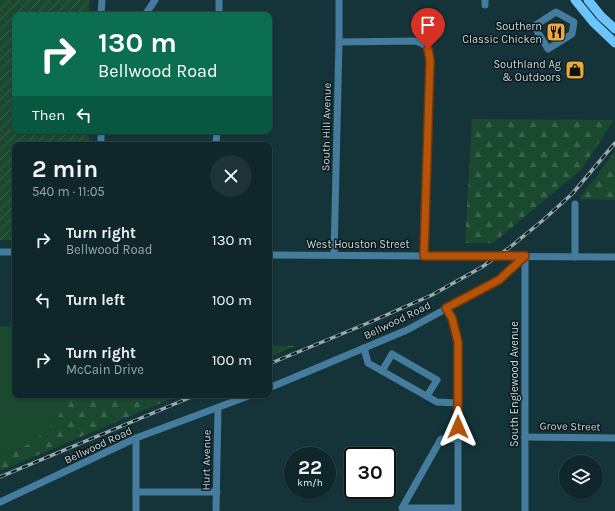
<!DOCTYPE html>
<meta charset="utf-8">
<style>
body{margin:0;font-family:Karla,sans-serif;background:#1d3337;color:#f1f3f6;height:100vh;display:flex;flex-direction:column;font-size:15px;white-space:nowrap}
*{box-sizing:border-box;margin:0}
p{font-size:13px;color:#9ba5a9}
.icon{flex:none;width:22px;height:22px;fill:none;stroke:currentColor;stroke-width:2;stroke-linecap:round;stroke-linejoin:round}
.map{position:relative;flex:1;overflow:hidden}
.drawer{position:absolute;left:12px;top:142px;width:260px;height:256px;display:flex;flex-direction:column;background:#0f272b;border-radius:8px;box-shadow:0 1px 3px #0004,0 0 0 1px #2f4447}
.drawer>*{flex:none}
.top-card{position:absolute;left:12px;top:12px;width:260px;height:122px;border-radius:8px;box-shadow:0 1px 3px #0004,0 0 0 1px #2f4447;background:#0b6e4f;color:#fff;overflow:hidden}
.fabs{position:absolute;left:559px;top:455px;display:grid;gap:8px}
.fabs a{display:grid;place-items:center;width:44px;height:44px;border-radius:50%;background:#0f272b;box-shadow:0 1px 3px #0004,0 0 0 1px #2f4447;font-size:20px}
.speed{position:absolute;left:284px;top:447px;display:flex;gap:8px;font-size:20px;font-weight:700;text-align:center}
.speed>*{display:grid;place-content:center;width:52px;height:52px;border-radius:50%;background:#0f272b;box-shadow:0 1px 3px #0004,0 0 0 1px #2f4447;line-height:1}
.speed small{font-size:10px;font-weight:400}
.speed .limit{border:2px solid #111;border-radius:6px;background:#fff;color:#111}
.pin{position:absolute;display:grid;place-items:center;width:34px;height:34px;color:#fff;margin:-41px -17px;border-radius:50% 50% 50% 0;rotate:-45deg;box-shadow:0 0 4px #0007}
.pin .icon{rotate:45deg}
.me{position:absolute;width:44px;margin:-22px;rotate:0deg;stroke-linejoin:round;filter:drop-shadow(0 0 3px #0008)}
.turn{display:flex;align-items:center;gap:14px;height:84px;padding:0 20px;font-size:18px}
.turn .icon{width:52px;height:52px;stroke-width:2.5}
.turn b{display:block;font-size:28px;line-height:34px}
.then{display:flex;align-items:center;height:38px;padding:0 20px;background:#0003;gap:8px;font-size:15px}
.round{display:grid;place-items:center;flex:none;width:42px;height:42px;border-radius:21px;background:#1d3337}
.headline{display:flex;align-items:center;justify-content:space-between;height:68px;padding:0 20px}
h1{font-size:24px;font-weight:700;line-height:30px}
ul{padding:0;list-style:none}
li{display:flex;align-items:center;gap:12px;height:60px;padding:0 20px}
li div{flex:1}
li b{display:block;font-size:15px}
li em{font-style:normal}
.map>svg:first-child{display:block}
.grass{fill:#1a492f}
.forest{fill:url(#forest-firs)}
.garden{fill:url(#garden-furrows)}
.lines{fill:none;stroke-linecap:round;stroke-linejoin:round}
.minor{stroke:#457b9c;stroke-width:7}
.major{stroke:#6bc5fb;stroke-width:9}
.rail-casing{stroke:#96abb0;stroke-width:3.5}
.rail{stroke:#0c191c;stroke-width:2;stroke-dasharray:6;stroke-linecap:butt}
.route-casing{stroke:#753606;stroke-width:10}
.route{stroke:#b45309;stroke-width:7}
.labels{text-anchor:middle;stroke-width:3;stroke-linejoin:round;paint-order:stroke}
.poi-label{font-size:11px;fill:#c8d9dd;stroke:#0c191c;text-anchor:end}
.street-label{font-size:11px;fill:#c8d9dd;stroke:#0c191c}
</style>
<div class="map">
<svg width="615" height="511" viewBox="0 0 615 511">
<defs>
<pattern id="forest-firs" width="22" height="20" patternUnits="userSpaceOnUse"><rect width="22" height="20" fill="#1a492f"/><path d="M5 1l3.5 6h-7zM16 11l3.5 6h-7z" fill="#3a634d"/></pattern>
<pattern id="garden-furrows" width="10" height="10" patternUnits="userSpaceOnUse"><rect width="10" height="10" fill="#1a492f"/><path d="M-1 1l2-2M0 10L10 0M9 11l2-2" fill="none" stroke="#3a634d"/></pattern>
</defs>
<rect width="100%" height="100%" fill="#143439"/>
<path class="grass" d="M0 326 15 327V395H68C65 402 63 409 59 415 48 434 21 451 0 456Z"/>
<g class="forest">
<path d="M472 119 614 120 581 170 493 243H465Z"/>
<path d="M615 151V200L579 199Z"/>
<path d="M269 345 295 346 269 357Z"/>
<path d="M68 395H180L0 471V456C21 451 48 434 59 415 63 409 65 402 68 395Z"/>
</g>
<path class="garden" d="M0 0H89V15H15V131H89V145H15V240H0Z"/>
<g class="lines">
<g class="minor">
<path d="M485 0V5"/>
<path d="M556 12 574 22 572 34 548 49 534 26Z"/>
<path d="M101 15 102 0"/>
<path d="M145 15 155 0"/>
<path d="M219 15V0"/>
<path d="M339 42 415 41C428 45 428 48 430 60L424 256"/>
<path d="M101 145V131"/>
<path d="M216 145 217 131"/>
<path d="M0 252H15"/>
<path d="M269 255 615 257"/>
<path d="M334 255 339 42V0"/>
<path d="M575 257V204"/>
<path d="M446 308 452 318 458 342V511"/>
<path d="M364 348 368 363 437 402 458 403"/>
<path d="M382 371 392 354 437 380 427 396"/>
<path d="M269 388 407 330 499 280 525 256"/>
<path d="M525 437 615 438"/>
<path d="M136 492H217"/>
<path d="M0 502 136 438 251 395"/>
<path d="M458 508H402L441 439H458"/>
<path d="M136 511V438"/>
<path d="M216 511 218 408"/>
<path d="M525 511V256"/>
</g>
<g class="major">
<path d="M575 0 593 22 615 43"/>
<path d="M588 0 601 16 615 29"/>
</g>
<g class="rail-casing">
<g id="rail">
<path d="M269 364 368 323 432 295 482 267 509 248 542 221 572 194 615 143"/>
<path d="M0 477 196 395"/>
</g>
</g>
<use href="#rail" class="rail"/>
</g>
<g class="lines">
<g class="route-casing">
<path id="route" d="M428 49 430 60 424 256H525L499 280 446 308 452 318 458 342V427"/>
</g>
<use href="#route" class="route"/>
</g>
<defs>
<g id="restaurant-square" transform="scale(1)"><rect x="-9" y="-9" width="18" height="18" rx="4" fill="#eca93b" stroke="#0c191c"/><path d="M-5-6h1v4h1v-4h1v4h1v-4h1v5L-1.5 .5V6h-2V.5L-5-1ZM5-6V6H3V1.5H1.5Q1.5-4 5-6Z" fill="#111"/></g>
<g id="shop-square" transform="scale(1)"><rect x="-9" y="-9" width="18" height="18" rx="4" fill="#eca93b" stroke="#0c191c"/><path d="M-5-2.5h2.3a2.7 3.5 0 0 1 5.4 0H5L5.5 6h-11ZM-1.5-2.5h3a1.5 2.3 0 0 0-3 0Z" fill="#111"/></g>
</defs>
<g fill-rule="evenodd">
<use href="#restaurant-square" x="556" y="32"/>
<use href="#shop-square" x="575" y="70"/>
</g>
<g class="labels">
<g class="poi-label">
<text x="542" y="30">Southern<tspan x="542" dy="13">Classic Chicken</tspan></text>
<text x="561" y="68">Southland Ag<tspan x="561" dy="13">&amp; Outdoors</tspan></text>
</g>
<g class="street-label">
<text transform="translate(326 127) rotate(-89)" y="4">South Hill Avenue</text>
<text x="358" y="248">West Houston Street</text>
<text transform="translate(397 320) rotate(-26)" y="4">Bellwood Road</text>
<text transform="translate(514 384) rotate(-90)" y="4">South Englewood Avenue</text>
<text transform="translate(570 426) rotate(1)" y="4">Grove Street</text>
<text transform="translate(98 445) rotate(-25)" y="4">Bellwood Road</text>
<text transform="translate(206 460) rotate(-89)" y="4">Hurt Avenue</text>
</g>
</g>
</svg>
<div class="fabs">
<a><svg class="icon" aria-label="layers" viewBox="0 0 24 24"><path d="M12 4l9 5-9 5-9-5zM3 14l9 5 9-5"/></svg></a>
</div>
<div class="speed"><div>22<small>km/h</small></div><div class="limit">30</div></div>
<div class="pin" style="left:428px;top:49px;background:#d93025"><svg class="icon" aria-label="arrive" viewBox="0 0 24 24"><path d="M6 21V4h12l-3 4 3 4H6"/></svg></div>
<svg class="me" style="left:458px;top:427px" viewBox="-20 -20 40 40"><path d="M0-17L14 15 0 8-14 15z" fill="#b45309" stroke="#fff" stroke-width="4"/></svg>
<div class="top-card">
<div class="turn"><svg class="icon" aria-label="right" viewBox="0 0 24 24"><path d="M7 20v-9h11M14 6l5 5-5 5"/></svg><div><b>130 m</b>Bellwood Road</div></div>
<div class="then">Then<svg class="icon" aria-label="left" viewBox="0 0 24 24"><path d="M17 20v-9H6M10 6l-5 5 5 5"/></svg></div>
</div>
<section class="drawer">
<div class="headline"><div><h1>2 min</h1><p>540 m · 11:05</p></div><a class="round"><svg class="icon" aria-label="close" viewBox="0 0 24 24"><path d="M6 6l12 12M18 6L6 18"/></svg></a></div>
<ul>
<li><svg class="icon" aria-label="right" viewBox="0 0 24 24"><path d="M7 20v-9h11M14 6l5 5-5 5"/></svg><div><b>Turn right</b><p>Bellwood Road</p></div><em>130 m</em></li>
<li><svg class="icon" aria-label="left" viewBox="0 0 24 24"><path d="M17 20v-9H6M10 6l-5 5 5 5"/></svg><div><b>Turn left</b></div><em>100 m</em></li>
<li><svg class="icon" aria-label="right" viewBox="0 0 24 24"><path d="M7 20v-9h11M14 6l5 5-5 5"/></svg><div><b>Turn right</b><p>McCain Drive</p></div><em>100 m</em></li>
</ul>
</section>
</div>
